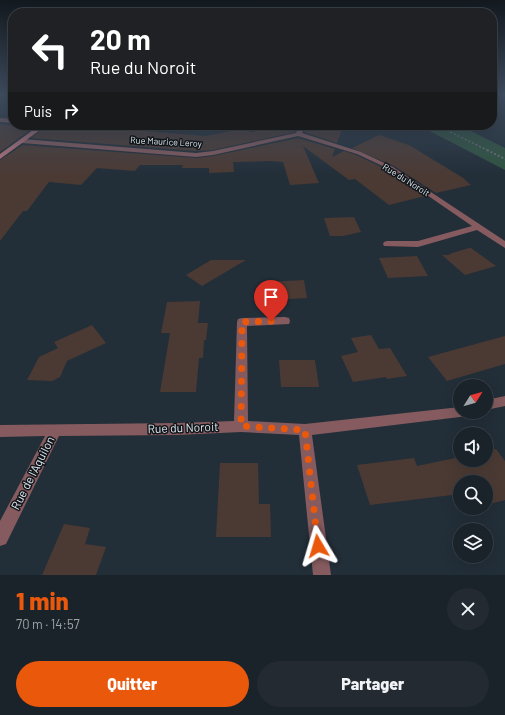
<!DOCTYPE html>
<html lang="fr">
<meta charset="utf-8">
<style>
body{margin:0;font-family:Barlow,sans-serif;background:#232a32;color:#f1f3f6;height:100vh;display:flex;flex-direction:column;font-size:15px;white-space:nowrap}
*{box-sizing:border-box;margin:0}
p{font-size:13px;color:#9fa4a8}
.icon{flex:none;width:22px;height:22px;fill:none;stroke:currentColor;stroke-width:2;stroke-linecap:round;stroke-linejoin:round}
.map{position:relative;height:575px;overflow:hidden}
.drawer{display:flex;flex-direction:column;background:#1a222a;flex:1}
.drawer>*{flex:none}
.hud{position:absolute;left:8px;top:8px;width:489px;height:122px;border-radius:16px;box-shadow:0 4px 16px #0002,0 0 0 1px #383f47;background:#202124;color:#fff;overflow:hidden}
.needle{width:26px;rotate:53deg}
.tools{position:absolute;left:453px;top:379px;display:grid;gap:8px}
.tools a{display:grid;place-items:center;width:40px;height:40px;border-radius:50%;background:#1a222a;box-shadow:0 4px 16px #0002,0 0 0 1px #383f47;font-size:20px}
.pin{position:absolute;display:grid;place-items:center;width:34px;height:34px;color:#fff;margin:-41px -17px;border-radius:50% 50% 50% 0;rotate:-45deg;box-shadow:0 0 4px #0007}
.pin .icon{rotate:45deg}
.me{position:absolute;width:44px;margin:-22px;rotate:353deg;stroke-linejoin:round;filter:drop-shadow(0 0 3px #0008)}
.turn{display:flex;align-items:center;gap:14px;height:84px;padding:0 16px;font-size:18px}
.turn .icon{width:52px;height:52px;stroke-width:2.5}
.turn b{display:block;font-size:28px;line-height:34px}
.then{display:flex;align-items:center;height:38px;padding:0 16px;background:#0003;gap:8px;font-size:15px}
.round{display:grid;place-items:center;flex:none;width:42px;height:42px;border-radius:21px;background:#232a32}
.summary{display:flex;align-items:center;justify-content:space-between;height:68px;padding:0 16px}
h1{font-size:24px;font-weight:800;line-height:30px;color:#ea580c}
.button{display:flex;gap:8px;margin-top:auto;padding:8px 16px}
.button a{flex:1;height:46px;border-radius:24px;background:#ea580c;color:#fff;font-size:16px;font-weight:800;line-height:46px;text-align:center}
.button a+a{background:#232a32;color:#f1f3f6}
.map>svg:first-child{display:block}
.green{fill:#305441}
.building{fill:#4b3a34}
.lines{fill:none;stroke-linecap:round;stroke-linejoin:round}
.path-far1{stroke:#68727b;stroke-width:1.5;stroke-dasharray:2 2;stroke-linecap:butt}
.path{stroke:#68727b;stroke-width:2;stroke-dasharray:2 2;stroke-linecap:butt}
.minor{fill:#855b5f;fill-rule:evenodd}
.secondary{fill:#b7747b;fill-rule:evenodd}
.route{stroke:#ea580c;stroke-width:7;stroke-dasharray:0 12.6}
.labels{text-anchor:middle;stroke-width:3;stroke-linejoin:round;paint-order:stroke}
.far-street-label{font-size:9px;fill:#e0e8ef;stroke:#10151a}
.near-street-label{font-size:12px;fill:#e0e8ef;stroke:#10151a}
</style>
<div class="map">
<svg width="505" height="575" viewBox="0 0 505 575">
<rect width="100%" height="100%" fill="#222e38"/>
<path class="green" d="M418 125H459L505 148V170Z"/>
<g class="building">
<path d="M0 124 13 125H37L0 152Z"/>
<path d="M48 125H73L206 136 245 128 251 132 276 128 277 125H298L295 132 213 150 196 151 31 138Z"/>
<path d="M307 125H344L337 143 304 132Z"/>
<path d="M379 135 409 145 465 179H464L471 185 436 193 394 166 352 148Z"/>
<path d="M298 138 335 149 332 157 344 151 356 155 388 170 425 196 389 205 355 179 349 180 303 146 319 183 290 185 283 162 271 161 233 162 234 172 209 173V168H182L183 165H140L135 171 97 168 81 185 49 182 27 211H23L0 241V160L23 145 196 158 213 156Z"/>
<path d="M354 217 361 232 343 236H330L324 218Z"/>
<path d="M469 248H471L496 266 465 275 442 255H451L449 254Z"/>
<path d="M417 256 428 276 388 278 379 258Z"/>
<path d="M211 260H246L202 286 186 275Z"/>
<path d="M304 280 307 298 271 300 268 282Z"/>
<path d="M200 301 198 323H208L206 340H204L203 358H199L196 392H160L170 333H161L167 302Z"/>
<path d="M92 325 106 343 67 361 60 377 52 381 27 380 39 357 58 348 54 342Z"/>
<path d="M371 335 379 349 390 348 407 376 387 379 386 377 353 382 341 356 358 352 351 338Z"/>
<path d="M505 336V364L447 381 428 357Z"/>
<path d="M279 360H315L319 387H281Z"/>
<path d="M496 449 505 461V500L486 505V482H460V494L370 505 357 465 414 458 417 466 460 457V460H486V451Z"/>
<path d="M220 463H258L259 504H270L271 537H216Z"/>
<path d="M64 524 90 528 85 544 106 547 96 575H42Z"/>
</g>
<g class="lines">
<path class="path-far1" d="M436 125 489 151"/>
<path class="path" d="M487 150 505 159"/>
<g class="minor">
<path d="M0 118 13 119V123L0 122Z"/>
<path d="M300 125H306L302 133 361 152 393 167 505 241V248L477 230 418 247 384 246 383 244 384 242 387 241H418L472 226 389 169 357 154 298 136 213 155 196 157 22 143 19 141 22 139 196 153 213 151 296 133Z"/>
<path d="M285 317 289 318 290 321 289 324 247 326 248 421 305 424 460 407V412H467L465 416 460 417 312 435 331 575H313L299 435 241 432 178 435 59 436 6 544 0 546V521L45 436 0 437V425L178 423 234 421 237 322 238 319 242 318Z"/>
<path d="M505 396V406L486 410V400Z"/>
</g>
<path class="secondary" d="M40 125H47L0 159V154Z"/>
</g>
<linearGradient id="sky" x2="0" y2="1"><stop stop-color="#13191f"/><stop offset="0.54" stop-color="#3e4c5e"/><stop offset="1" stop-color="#3e4c5e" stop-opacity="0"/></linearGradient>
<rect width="505" height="175" fill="url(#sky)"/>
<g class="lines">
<path class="route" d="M271 321 242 322 241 426 305 430 318 546"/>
</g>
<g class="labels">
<g class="far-street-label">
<text transform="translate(166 142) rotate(3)" y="3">Rue Maurice Leroy</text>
<text transform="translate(406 180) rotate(32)" y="3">Rue du Noroit</text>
</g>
<g class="near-street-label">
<text transform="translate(183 428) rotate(-2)" y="4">Rue du Noroit</text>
<text transform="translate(33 473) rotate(-63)" y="4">Rue de l'Aquilon</text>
</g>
</g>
</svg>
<div class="tools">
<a><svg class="needle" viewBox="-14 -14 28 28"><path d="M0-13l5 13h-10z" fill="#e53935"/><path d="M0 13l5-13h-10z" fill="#9fa4a8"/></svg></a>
<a><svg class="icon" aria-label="sound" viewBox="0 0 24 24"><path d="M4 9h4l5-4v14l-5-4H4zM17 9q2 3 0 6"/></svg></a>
<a><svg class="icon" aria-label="search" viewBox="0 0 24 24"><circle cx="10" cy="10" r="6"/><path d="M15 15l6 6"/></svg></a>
<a><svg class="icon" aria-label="layers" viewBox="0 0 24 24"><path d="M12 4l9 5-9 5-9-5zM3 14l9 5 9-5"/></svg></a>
</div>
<div class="pin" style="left:271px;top:321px;background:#d93025"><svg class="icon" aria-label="arrive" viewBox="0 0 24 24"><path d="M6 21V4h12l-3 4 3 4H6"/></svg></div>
<svg class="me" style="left:318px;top:546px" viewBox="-20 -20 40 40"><path d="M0-17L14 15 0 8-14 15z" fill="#ea580c" stroke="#fff" stroke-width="4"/></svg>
<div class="hud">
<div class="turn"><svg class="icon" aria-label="left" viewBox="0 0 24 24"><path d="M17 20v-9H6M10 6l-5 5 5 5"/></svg><div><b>20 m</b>Rue du Noroit</div></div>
<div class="then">Puis<svg class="icon" aria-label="right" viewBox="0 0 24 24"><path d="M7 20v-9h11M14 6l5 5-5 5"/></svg></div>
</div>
</div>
<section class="drawer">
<div class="summary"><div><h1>1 min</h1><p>70 m · 14:57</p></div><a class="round"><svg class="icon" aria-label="close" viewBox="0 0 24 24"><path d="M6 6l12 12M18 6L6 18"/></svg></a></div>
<div class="button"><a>Quitter</a><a>Partager</a></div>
</section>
